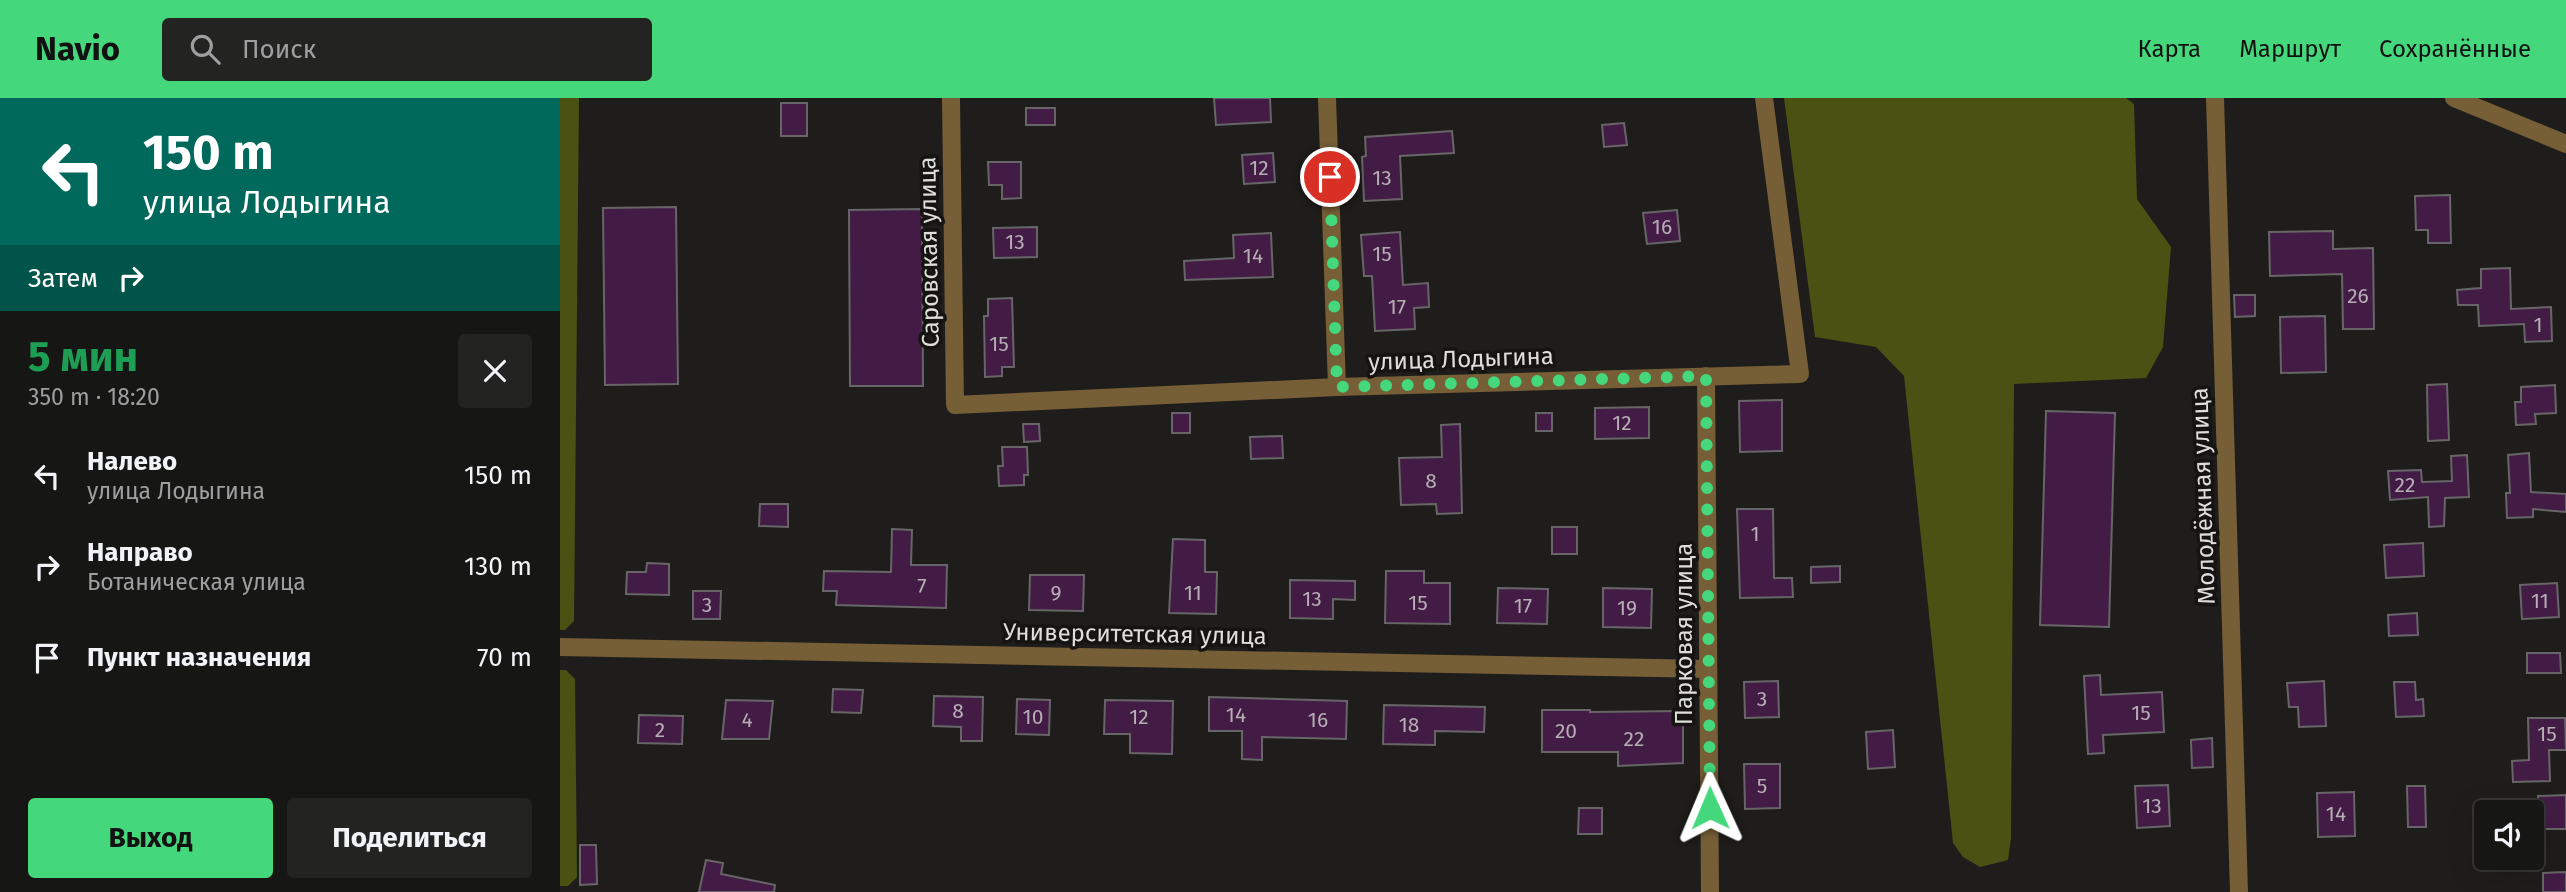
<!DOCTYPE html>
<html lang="ru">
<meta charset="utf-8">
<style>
body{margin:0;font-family:"Fira Sans",sans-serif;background:#232322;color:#f1f3f6;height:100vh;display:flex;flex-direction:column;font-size:26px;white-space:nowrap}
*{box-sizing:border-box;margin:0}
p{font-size:23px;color:#9e9fa0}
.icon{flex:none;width:38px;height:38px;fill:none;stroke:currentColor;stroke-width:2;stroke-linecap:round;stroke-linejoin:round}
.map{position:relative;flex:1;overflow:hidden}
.side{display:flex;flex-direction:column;background:#161614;width:560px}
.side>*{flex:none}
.hud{background:#00695c;color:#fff;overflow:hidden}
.fabs{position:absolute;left:1914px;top:702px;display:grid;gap:14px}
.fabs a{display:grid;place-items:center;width:70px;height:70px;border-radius:7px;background:#161614;box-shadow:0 7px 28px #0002,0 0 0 2px #353534;font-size:35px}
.pin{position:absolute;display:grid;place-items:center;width:60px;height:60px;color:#fff;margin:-30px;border:4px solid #fff;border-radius:50%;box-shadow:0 2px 7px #0007}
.me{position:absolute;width:77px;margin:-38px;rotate:359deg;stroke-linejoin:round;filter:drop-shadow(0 0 5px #0008)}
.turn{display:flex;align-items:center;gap:24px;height:147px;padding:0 28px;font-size:32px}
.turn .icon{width:91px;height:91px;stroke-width:2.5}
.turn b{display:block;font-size:49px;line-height:60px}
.then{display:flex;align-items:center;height:66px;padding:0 28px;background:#0003;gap:14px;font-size:26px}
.round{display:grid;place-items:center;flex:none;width:74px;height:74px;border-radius:7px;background:#232322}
.head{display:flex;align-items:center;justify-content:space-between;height:119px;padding:0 28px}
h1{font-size:42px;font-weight:700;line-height:52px;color:#1e9e55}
.button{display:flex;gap:14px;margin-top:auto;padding:14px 28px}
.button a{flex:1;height:80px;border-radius:7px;background:#44d77b;color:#111;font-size:28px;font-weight:700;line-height:80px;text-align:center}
.button a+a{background:#232322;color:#f1f3f6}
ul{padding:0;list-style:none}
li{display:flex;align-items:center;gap:21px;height:91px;padding:0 28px}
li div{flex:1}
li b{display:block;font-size:26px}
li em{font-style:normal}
header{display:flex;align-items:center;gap:42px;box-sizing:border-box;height:98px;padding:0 35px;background:#44d77b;color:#111}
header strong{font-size:33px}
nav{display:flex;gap:38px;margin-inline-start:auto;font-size:24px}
.search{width:490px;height:63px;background:#232322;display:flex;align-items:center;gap:18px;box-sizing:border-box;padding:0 24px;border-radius:7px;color:#9e9fa0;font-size:26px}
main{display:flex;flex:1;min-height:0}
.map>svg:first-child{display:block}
.forest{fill:#4a5113}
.building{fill:#421c44;stroke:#676567;stroke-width:2}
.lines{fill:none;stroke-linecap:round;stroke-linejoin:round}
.minor{stroke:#765e36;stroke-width:18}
.route{stroke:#44d77b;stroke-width:12;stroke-dasharray:0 21.6}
.labels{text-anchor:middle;stroke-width:7;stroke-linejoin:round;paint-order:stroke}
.number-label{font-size:21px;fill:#b6adb5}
.street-label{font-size:24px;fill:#dddddb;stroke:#151412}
</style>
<header>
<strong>Navio</strong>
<div class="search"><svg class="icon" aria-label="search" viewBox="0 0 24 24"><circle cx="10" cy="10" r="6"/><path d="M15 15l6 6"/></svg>Поиск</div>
<nav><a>Карта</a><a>Маршрут</a><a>Сохранённые</a></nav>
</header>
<main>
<section class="side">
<div class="hud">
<div class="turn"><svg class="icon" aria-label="left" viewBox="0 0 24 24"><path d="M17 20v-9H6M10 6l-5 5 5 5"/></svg><div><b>150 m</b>улица Лодыгина</div></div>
<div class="then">Затем<svg class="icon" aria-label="right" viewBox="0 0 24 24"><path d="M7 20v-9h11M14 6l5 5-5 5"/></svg></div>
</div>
<div class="head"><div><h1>5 мин</h1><p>350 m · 18:20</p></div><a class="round"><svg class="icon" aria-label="close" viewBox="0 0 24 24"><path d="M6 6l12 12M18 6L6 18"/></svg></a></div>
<ul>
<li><svg class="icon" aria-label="left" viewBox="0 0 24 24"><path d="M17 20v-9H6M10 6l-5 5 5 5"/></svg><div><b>Налево</b><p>улица Лодыгина</p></div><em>150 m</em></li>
<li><svg class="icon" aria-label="right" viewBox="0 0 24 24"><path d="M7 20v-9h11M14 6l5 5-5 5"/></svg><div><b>Направо</b><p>Ботаническая улица</p></div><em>130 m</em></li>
<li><svg class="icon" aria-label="arrive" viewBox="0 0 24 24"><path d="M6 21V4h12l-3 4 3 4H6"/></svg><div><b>Пункт назначения</b></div><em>70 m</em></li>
</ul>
<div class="button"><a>Выход</a><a>Поделиться</a></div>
</section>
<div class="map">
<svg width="2006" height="794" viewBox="0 0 2006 794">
<rect width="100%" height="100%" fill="#1e1d1b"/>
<g class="forest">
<path d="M0 0H19L14 523 5 532H0Z"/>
<path d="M1224 0H1566L1574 6 1577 101 1611 149 1603 249 1586 280 1454 286 1451 740 1448 762 1420 769 1403 759 1393 745 1344 278 1316 249 1255 239Z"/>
<path d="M0 572H6L15 581 17 779 8 788H0Z"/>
</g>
<g class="building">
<path d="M654 0H710L711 24 656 27Z"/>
<rect x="221" y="5" width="26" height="33"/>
<rect x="466" y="10" width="29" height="17"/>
<path d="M1064 25 1067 47 1044 49 1042 27Z"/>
<path d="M892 33 894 55 840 58 842 101 804 103 802 59 806 58 805 39Z"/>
<path d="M713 55 715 84 684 86 682 57Z"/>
<path d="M428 64H461V100L442 101V87H429Z"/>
<path d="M1890 97 1891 145H1868V132H1856L1855 98Z"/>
<path d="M116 109 118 286 45 287 43 110Z"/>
<path d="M362 111 363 288H290L289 112Z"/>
<path d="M1117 112 1120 143 1087 146 1083 115Z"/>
<path d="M477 129V159L434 160 433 130Z"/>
<path d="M1773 133V151L1813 150 1814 231H1783L1782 176 1710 178 1709 134Z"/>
<path d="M840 134 843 187 868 185 869 209 854 210 855 231 815 233 812 178H804L801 137Z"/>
<path d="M711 135 713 179 625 182 624 163 674 160 673 137Z"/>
<path d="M1950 170 1951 211 1991 209 1992 243 1965 244 1964 226 1919 228 1918 207H1898L1897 192 1921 190V171Z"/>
<path d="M1674 197H1695V218L1675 219Z"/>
<path d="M452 200 454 269H442V278L425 279 424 218H428V201Z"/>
<path d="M1765 218 1766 274 1721 275 1720 219Z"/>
<path d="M1887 286 1889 342 1868 343 1867 287Z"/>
<path d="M1995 287 1996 315 1975 316 1976 326 1956 327 1955 304H1961V289Z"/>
<path d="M1222 302V353L1180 354 1179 303Z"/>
<path d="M1089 309V340L1035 341V310Z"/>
<path d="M1486 313 1555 315 1549 529 1480 527Z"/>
<rect x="612" y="315" width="18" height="20"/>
<rect x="976" y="315" width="16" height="18"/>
<path d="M463 326H479L480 343 464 344Z"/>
<path d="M900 326 902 415 877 416 876 406 841 407 839 360 882 359 881 327Z"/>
<path d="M722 338 723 360 691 361 690 339Z"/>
<path d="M442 349H467L468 377H464V387L439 388 438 368H443Z"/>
<path d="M1969 355 1971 394 2006 396V414L1973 411V419L1947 420 1946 395H1950L1948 357Z"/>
<path d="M1907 357 1909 399 1885 400 1884 428 1869 429 1868 399 1830 402 1828 373 1861 372 1862 384 1892 383 1891 358Z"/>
<path d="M200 406H228V429L199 428Z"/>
<path d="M1177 411H1213L1214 480H1232L1233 499 1180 500Z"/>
<rect x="992" y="429" width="25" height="27"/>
<path d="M332 431 352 432 351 467H387L386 510 276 507 277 493H263L264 473 331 474Z"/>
<path d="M613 441 645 442V474H657L656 516 609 515Z"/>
<path d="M1863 445 1864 478 1826 480 1824 447Z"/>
<path d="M87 465 109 466V497L66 496 67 474H86Z"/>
<path d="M1280 468V484L1251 485V469Z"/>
<path d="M826 473H864V485H890V526L825 525Z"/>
<path d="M470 477H524L523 513 469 512Z"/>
<path d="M730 482 795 483V502L773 501V521L730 520Z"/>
<path d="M1997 485 1999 519 1962 521 1960 487Z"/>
<path d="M938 490 988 491 987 526 937 525Z"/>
<path d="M1043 490 1092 491 1091 530 1043 529Z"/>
<path d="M133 493H161L160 521H133Z"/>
<path d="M1857 515 1858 537 1829 538 1828 517Z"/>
<path d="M1967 555H2000L2001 575H1967Z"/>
<path d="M1540 577 1541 597 1602 594 1604 634 1543 637 1544 655 1528 656 1524 578Z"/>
<path d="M1218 583 1219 619 1185 620 1184 584Z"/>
<path d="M1764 583 1766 628 1739 629 1738 609H1729L1727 585Z"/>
<path d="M1834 584H1855L1856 602 1863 601 1864 618 1836 619Z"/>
<path d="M273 591 303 592 301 615 272 614Z"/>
<path d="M374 598 423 599 422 643H401V629L373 628Z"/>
<path d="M649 599 787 603 786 641 702 639V662L682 661V633H649Z"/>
<path d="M457 601 490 602 489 637 456 636Z"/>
<path d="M166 602 213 603 209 641H162Z"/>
<path d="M545 602 613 603 612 656 570 655V636H544Z"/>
<path d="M824 607 925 609 924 634 875 633V647L823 646Z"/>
<path d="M982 612H1030V614L1123 613V665L1058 668V654H982Z"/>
<path d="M79 617 123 618 122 646 78 645Z"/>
<path d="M1968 620H2005L2006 652H1989L1990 683 1953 684 1952 663 1969 662Z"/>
<path d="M1333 632 1335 669 1308 671 1306 634Z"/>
<path d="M1652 640 1653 669 1632 670 1631 642Z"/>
<path d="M1184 666H1220V710L1185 711Z"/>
<path d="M1608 687 1610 728 1577 730 1575 688Z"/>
<path d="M1847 688H1865L1866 729H1848Z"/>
<path d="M1794 694 1795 738 1758 739 1757 695Z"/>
<path d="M2006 697V731H1979L1978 698Z"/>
<path d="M1019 710H1042V736H1018Z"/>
<path d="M20 747H36L37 786 20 787Z"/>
<path d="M146 762 163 765 161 776 215 787 214 794H139Z"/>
<path d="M2006 774V794H1983V775Z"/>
</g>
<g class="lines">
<g class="minor">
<path d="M391 0 395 307 777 289 1240 276 1204 0"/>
<path d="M767 0 777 289"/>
<path d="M1655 0 1679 794"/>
<path d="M1894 0 2006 46"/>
<path d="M1146 278 1150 794"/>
<path d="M0 549 1148 571"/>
</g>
</g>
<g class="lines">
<path class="route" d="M770 79 777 289 1146 278 1150 710"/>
</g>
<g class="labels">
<g class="number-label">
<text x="699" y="77">12</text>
<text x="822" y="87">13</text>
<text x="1102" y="136">16</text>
<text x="455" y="151">13</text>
<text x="822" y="163">15</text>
<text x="693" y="165">14</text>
<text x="1798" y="205">26</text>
<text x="837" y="216">17</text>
<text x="1978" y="234">1</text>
<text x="439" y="253">15</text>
<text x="1062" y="332">12</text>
<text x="871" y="390">8</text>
<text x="1845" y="394">22</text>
<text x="1195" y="443">1</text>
<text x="362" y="495">7</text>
<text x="496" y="502">9</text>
<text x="633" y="502">11</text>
<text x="752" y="508">13</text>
<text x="1980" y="510">11</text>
<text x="858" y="512">15</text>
<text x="147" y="514">3</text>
<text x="963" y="515">17</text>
<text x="1067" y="517">19</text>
<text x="1202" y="608">3</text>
<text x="398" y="620">8</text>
<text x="1581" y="622">15</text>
<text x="676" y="624">14</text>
<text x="473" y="626">10</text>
<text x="579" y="626">12</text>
<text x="187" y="629">4</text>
<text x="758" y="629">16</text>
<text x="849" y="634">18</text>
<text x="100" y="639">2</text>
<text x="1006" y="640">20</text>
<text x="1987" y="643">15</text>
<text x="1074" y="648">22</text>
<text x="1202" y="695">5</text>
<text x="1592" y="715">13</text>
<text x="1776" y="723">14</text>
</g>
<g class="street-label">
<text transform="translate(369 154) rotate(-91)" y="8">Саровская улица</text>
<text transform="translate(901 261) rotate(-2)" y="8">улица Лодыгина</text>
<text transform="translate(1643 398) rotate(-92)" y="8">Молодёжная улица</text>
<text transform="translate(575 536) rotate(1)" y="8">Университетская улица</text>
<text transform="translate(1124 536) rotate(-90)" y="8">Парковая улица</text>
</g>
</g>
</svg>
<div class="fabs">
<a><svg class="icon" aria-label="sound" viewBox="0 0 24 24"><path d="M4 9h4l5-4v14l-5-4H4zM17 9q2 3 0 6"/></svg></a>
</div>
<div class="pin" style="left:770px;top:79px;background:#d93025"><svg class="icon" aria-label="arrive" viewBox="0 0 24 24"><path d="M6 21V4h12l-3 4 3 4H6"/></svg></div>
<svg class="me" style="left:1150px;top:710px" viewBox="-20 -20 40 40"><path d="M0-17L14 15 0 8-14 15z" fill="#44d77b" stroke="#fff" stroke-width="4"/></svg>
</div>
</main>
